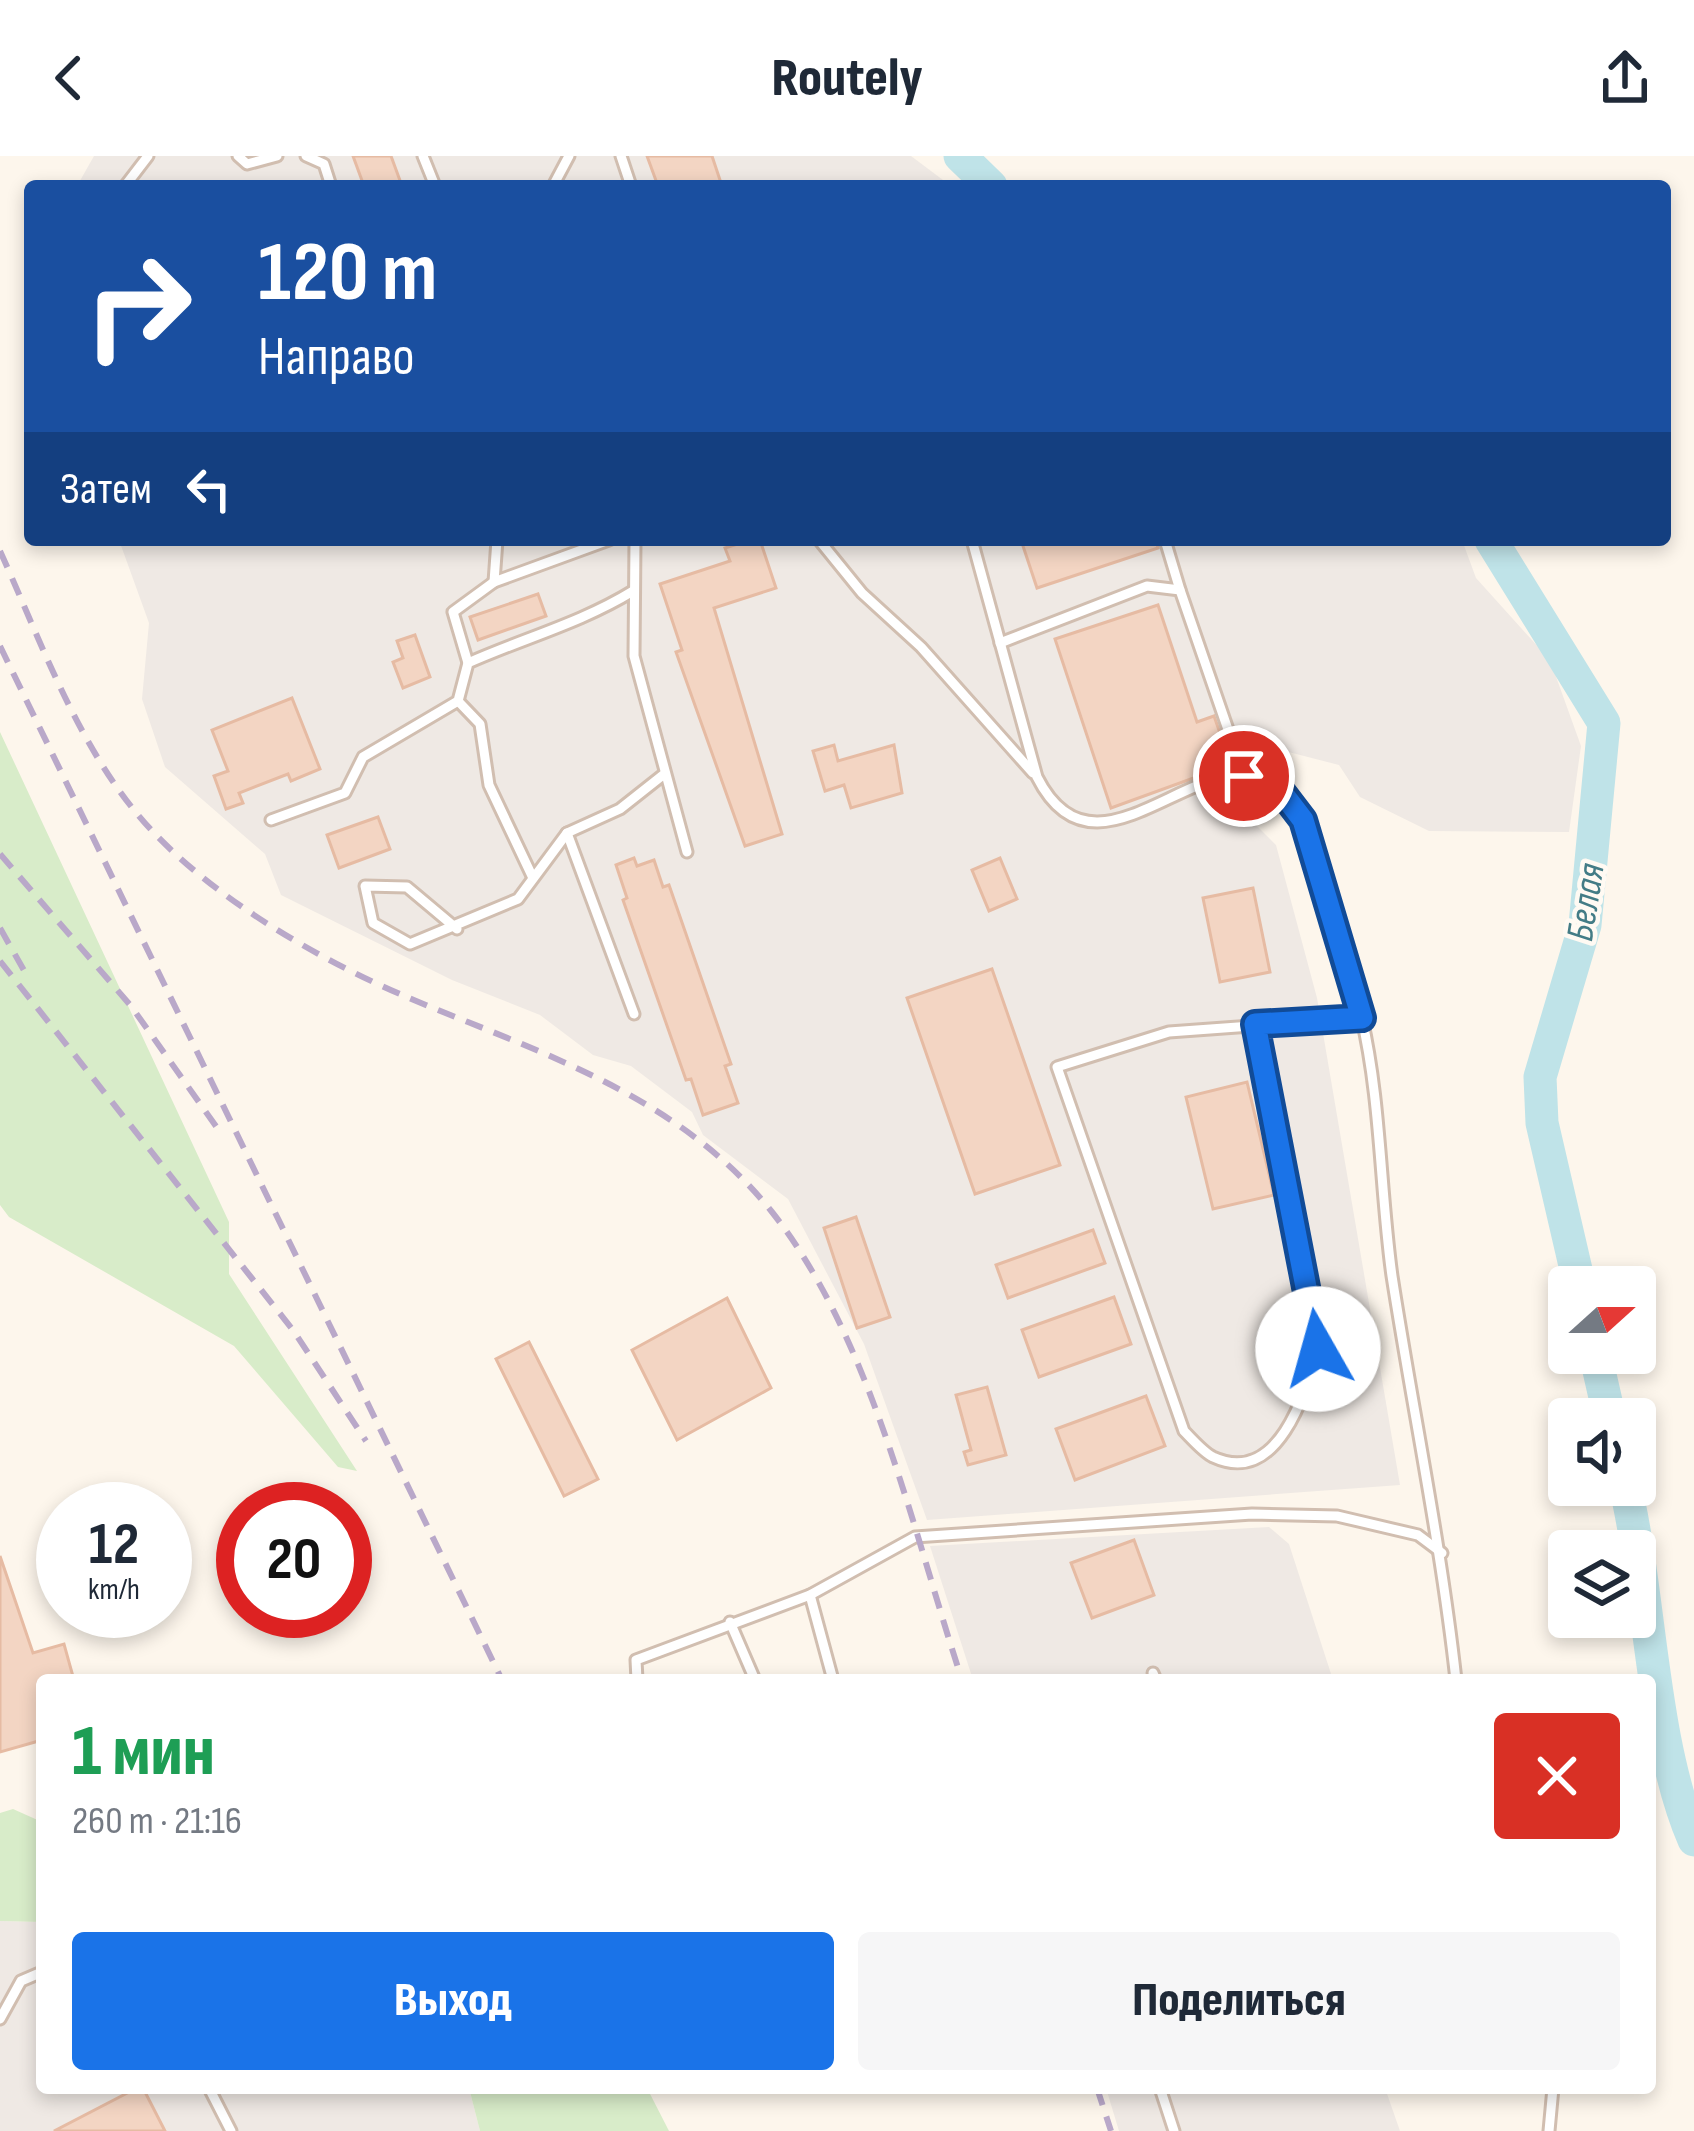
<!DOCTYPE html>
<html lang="ru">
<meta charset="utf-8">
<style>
body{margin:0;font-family:"Sofia Sans Condensed",sans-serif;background:#f6f6f7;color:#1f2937;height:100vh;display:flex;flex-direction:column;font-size:45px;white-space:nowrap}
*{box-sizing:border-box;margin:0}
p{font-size:39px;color:#747a83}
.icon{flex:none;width:66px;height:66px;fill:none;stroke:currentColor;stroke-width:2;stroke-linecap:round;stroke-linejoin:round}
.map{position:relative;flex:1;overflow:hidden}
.panel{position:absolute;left:36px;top:1518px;width:1620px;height:420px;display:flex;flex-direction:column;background:#fff;border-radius:12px;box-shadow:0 6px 18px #0003}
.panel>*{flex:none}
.banner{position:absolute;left:24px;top:24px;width:1647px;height:366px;border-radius:12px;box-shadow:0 6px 18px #0003;background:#1a4fa0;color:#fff;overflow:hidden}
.needle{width:78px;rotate:69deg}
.controls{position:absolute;left:1548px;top:1110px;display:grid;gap:24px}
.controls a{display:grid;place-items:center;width:108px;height:108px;border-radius:12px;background:#fff;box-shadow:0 6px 18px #0003;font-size:60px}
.speed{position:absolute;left:36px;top:1326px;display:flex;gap:24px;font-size:60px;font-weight:700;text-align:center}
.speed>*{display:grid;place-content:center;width:156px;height:156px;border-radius:50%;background:#fff;box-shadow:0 6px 18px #0003;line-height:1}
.speed small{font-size:30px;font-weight:400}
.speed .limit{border:18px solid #d22;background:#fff;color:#111}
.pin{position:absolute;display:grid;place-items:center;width:102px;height:102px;color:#fff;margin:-51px;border:6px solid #fff;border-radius:50%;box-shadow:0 3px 12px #0007}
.me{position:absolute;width:132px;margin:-66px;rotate:353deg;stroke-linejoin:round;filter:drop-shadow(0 0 9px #0008)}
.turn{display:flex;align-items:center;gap:42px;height:252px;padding:0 36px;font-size:54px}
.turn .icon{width:156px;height:156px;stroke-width:2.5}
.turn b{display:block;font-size:84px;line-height:102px}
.then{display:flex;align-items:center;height:114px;padding:0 36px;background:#0003;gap:24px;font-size:45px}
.round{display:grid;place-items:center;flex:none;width:126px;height:126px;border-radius:12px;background:#f6f6f7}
.summary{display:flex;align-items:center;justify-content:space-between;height:204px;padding:0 36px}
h1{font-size:72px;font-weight:800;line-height:90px;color:#1e9e55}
.button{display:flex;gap:24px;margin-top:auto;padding:24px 36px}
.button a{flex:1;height:138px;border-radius:12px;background:#1a73e8;color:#fff;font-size:48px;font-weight:800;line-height:138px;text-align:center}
.button a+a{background:#f6f6f7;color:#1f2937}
header{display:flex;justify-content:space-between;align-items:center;height:156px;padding:0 36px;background:#fff;font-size:54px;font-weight:800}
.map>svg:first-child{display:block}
.industrial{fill:#efe9e4}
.green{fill:#d8ecc9}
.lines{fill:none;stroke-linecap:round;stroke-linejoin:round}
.river{stroke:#bfe3e8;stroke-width:33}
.building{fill:#f3d5c3;stroke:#e6bba3;stroke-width:3}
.service-casing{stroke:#d1beb0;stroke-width:15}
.service{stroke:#fff;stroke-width:9}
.rail{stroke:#b9a8c9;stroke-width:6;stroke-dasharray:18 12;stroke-linecap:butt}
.route-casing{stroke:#114b97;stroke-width:30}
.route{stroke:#1a73e8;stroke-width:21}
.labels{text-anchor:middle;stroke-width:9;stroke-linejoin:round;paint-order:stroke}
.water-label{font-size:39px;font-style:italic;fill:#437c86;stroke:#fffaf3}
</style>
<header><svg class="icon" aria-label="back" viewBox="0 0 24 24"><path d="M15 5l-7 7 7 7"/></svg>Routely<svg class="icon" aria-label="share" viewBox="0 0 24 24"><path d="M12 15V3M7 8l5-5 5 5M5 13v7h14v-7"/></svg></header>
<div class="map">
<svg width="1694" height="1975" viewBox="0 0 1694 1975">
<rect width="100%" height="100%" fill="#fdf6ec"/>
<g class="industrial">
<path d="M94 0H911L951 30H77Z"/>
<path d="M119 384H1462L1476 422 1550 504 1581 590 1569 676 1429 675 1360 641 1339 609 1257 588 1222 605 1236 649 1276 689 1317 842 1400 1329 927 1364 864 1188 788 1043 703 979 692 956 631 910 593 899 540 859 452 824 281 739 265 698 165 611 142 543 149 467Z"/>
<path d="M1269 1371 1289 1388 1333 1524H973L930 1390Z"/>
<path d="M0 1765 42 1766V1932H469L480 1975H0Z"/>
<path d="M1106 1932H1385L1400 1975H1119Z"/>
</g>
<g class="green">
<path d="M0 576 229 1066V1118L357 1315 338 1311 234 1190 9 1061 0 1049Z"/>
<path d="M13 1653 42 1666V1766L0 1765V1657Z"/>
<path d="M469 1932H647L669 1975H480Z"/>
</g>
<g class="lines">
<g class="river">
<path d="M960 0 991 30"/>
<path d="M1491 384 1604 567 1585 769 1540 921 1542 967 1580 1131"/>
<path d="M1595 1197 1610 1263"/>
<path d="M1625 1329C1651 1439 1651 1585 1694 1684"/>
</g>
</g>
<g class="building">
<path d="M353 0H391L402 30H364Z"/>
<path d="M647 0H712L722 30H658Z"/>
<path d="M750 384H760L776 432 714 452 782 678 745 690 676 496 682 494 660 428 730 405 725 392Z"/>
<path d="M1021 384H1156L1158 392 1037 432Z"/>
<path d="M538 438 546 460 478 484 470 461Z"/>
<path d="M1158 449 1197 566 1214 560 1227 597 1209 602 1213 615 1111 652 1055 483Z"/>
<path d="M415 479 430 521 403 532 393 506 403 502 397 485Z"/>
<path d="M292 542 320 613 291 625 288 618 239 637 243 647 226 653 214 620 228 615 212 574Z"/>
<path d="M834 589 838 605 894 589 902 637 851 652 844 629 825 635 813 595Z"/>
<path d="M378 661 390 693 339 712 327 679Z"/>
<path d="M634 702 637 710 654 704 663 731 669 729 731 908 725 910 738 947 703 959 691 923 686 924 623 744 627 742 616 709Z"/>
<path d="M1000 702 1017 743 989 755 972 714Z"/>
<path d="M1253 732 1270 816 1220 826 1203 742Z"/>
<path d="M992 813 1060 1009 975 1038 907 842Z"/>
<path d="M1247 926 1274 1039 1213 1053 1186 941Z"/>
<path d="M856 1061 890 1161 857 1172 824 1072Z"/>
<path d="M1093 1074 1105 1107 1008 1142 996 1109Z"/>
<path d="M1114 1141 1131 1188 1039 1221 1022 1174Z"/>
<path d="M727 1142 771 1232 677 1284 632 1194Z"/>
<path d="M529 1186 598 1323 564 1340 496 1203Z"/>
<path d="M987 1231 1006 1299 968 1309 964 1296 971 1294 956 1239Z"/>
<path d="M1146 1240 1165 1290 1075 1324 1056 1273Z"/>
<path d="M1134 1384 1154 1439 1092 1462 1071 1407Z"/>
<path d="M0 1400 33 1497 64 1488 74 1524H42V1584L0 1596Z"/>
<path d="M137 1932H143L165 1975H54Z"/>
</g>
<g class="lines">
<g class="service-casing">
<g id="service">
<path d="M238 0 247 8 277 0"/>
<path d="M306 0 324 8 331 30"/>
<path d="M423 0 435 30"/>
<path d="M621 0 631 30"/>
<path d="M125 30 148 0"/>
<path d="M553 30 569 0"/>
<path d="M635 384 634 500 687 696"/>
<path d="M819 384 862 437 921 491 1033 617"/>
<path d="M972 384 1037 621C1098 742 1205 574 1278 631 1308 655 1315 701 1326 737 1337 777 1352 818 1361 859 1381 943 1380 1034 1392 1120 1413 1255 1441 1388 1456 1524"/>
<path d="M1165 384 1180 434"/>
<path d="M494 426 497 384"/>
<path d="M1000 487 1147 430 1180 434 1244 620"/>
<path d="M468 507 453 456 494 426 609 384"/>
<path d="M458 545 480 568 489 629 533 722"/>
<path d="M271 664 345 637 363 601 458 545 468 507C524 482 581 467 633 435"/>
<path d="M567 677 634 858"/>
<path d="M457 773 407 731 365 730 373 767 410 788 518 743 567 677 620 653 663 619"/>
<path d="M1255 868 1318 1193C1305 1238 1278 1331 1213 1301 1203 1296 1192 1283 1184 1275L1057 911 1169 876 1362 862"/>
<path d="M810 1439 833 1524"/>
<path d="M730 1466 755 1524"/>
<path d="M1153 1517 1156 1524"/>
<path d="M637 1524 636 1504 810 1439 915 1381 1252 1358 1337 1360 1418 1379 1442 1397"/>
<path d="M0 1863 21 1825 42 1816"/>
<path d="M209 1932 231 1975"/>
<path d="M1160 1932 1174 1975"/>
<path d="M1549 1975 1553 1932"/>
</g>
</g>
<use href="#service" class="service"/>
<g class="rail">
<path d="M0 395C44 492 82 603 157 680 223 748 322 805 409 842 540 897 679 939 772 1056 871 1181 912 1372 962 1524"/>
<path d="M0 490 502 1524"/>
<path d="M0 698 131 850 220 976"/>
<path d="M0 772 26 818"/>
<path d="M0 805 293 1174 366 1285"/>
<path d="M1097 1932 1111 1975"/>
</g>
</g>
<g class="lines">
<g class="route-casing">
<path id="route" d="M1244 620 1277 630 1303 664 1362 862 1255 868 1318 1193"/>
</g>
<use href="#route" class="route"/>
</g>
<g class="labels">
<g class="water-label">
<text transform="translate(1584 746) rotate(-81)" y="14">Белая</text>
</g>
</g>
</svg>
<div class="controls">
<a><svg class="needle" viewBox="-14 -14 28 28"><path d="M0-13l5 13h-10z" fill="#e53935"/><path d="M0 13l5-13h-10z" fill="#747a83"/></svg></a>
<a><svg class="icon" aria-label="sound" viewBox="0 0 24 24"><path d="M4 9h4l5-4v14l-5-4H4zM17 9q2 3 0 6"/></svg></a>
<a><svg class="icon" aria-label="layers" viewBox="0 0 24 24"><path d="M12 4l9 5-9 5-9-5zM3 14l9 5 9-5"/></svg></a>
</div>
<div class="speed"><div>12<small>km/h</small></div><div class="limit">20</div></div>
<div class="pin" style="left:1244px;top:620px;background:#d93025"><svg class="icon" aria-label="arrive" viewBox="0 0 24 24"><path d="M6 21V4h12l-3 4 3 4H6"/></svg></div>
<svg class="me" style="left:1318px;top:1193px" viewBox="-20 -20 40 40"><circle r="19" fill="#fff"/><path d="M0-13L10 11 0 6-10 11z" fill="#1a73e8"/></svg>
<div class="banner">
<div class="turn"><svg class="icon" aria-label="right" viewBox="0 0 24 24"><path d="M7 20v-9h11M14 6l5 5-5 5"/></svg><div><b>120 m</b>Направо</div></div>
<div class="then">Затем<svg class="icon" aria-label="left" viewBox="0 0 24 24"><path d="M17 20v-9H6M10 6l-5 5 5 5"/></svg></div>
</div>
<section class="panel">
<div class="summary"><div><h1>1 мин</h1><p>260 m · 21:16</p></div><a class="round" style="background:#d93025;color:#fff"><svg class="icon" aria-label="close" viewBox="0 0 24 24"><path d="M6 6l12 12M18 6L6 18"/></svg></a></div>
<div class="button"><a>Выход</a><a>Поделиться</a></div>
</section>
</div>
